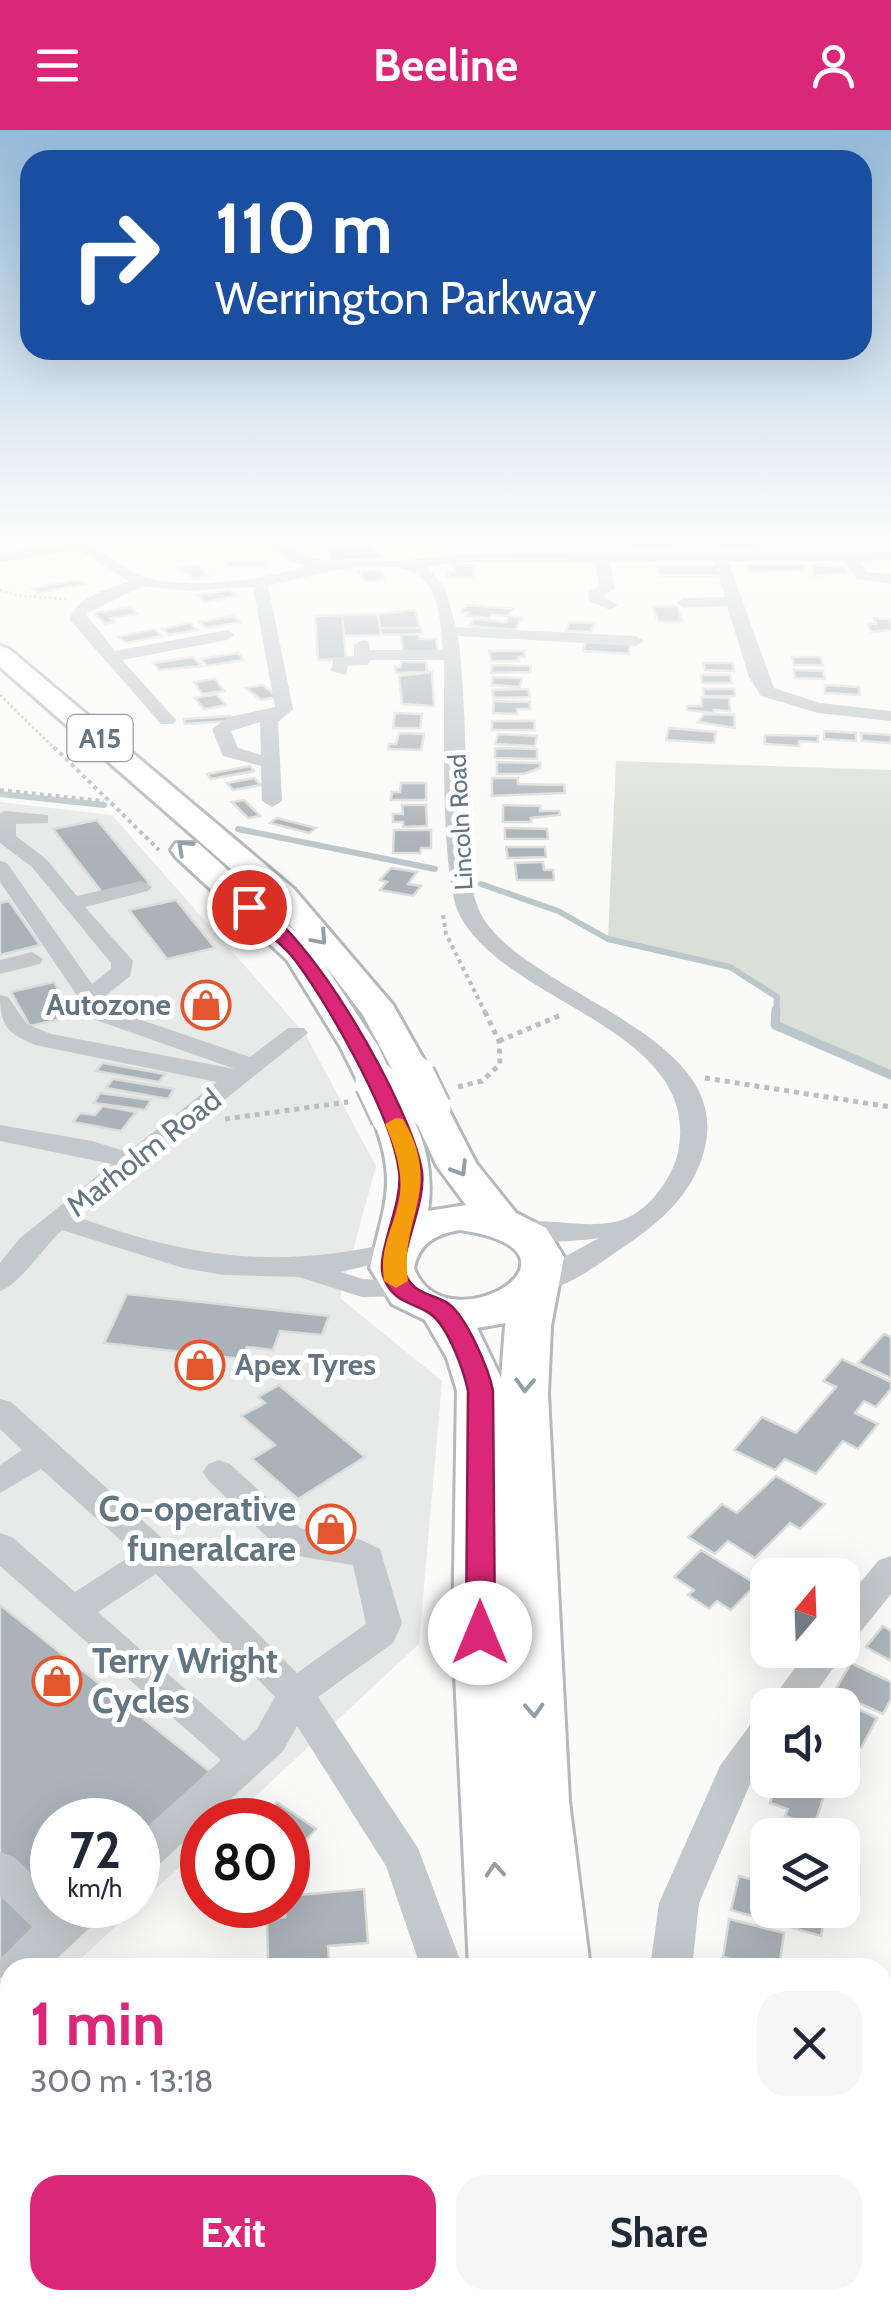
<!DOCTYPE html>
<meta charset="utf-8">
<style>
body{margin:0;font-family:Cabin,sans-serif;background:#f6f6f7;color:#1f2937;height:100vh;display:flex;flex-direction:column;font-size:38px;white-space:nowrap}
*{box-sizing:border-box;margin:0}
p{font-size:32px;color:#747a83}
.icon{flex:none;width:55px;height:55px;fill:none;stroke:currentColor;stroke-width:2;stroke-linecap:round;stroke-linejoin:round}
.map{position:relative;flex:1;overflow:hidden}
.sheet{position:absolute;left:0px;top:1828px;width:892px;height:352px;display:flex;flex-direction:column;background:#fff;border-radius:30px 30px 0 0;box-shadow:0 10px 40px #0002}
.sheet>*{flex:none}
.top-card{position:absolute;left:20px;top:20px;width:852px;height:210px;border-radius:30px;box-shadow:0 10px 40px #0002;background:#1a4fa0;color:#fff;overflow:hidden}
.needle{width:65px;rotate:19deg}
.controls{position:absolute;left:750px;top:1428px;display:grid;gap:20px}
.controls a{display:grid;place-items:center;width:110px;height:110px;border-radius:20px;background:#fff;box-shadow:0 10px 40px #0002;font-size:50px}
.speed{position:absolute;left:30px;top:1668px;display:flex;gap:20px;font-size:50px;font-weight:700;text-align:center}
.speed>*{display:grid;place-content:center;width:130px;height:130px;border-radius:50%;background:#fff;box-shadow:0 10px 40px #0002;line-height:1}
.speed small{font-size:25px;font-weight:400}
.speed .limit{border:15px solid #d22;background:#fff;color:#111}
.pin{position:absolute;display:grid;place-items:center;width:85px;height:85px;color:#fff;margin:-42px;border:5px solid #fff;border-radius:50%;box-shadow:0 2px 10px #0007}
.me{position:absolute;width:110px;margin:-55px;rotate:0deg;stroke-linejoin:round;filter:drop-shadow(0 0 8px #0008)}
.turn{display:flex;align-items:center;gap:35px;height:210px;padding:0 30px;font-size:45px}
.turn .icon{width:130px;height:130px;stroke-width:2.5}
.turn b{display:block;font-size:70px;line-height:85px}
.round{display:grid;place-items:center;flex:none;width:105px;height:105px;border-radius:30px;background:#f6f6f7}
.head{display:flex;align-items:center;justify-content:space-between;height:170px;padding:0 30px}
h1{font-size:60px;font-weight:700;line-height:75px;color:#db2777}
.primary-button{display:flex;gap:20px;margin-top:auto;padding:20px 30px}
.primary-button a{flex:1;height:115px;border-radius:30px;background:#db2777;color:#fff;font-size:40px;font-weight:700;line-height:115px;text-align:center}
.primary-button a+a{background:#f6f6f7;color:#1f2937}
header{display:flex;justify-content:space-between;align-items:center;height:130px;padding:0 30px;background:#db2777;color:#fff;font-size:45px;font-weight:700}
.map>svg:first-child{display:block}
.built{fill:#e8e9e9;fill-rule:evenodd}
.green{fill:#dadfd7}
.lines{fill:none;stroke-linecap:round;stroke-linejoin:round}
.stream-far1{stroke:#bbc7cb;stroke-width:6}
.stream{stroke:#bbc7cb;stroke-width:9}
.building{fill:#aab3b9;stroke:#dcdcda;stroke-width:2.5}
.highway-casing{stroke:#b4b9bd;stroke-width:6}
.path-far2{stroke:#bbbfc2;stroke-width:2.5;stroke-dasharray:2.5 2.5;stroke-linecap:butt}
.path-far1{stroke:#bbbfc2;stroke-width:4;stroke-dasharray:4 4;stroke-linecap:butt}
.path{stroke:#bbbfc2;stroke-width:5;stroke-dasharray:5 5;stroke-linecap:butt}
.minor{fill:#c3c8cc;fill-rule:evenodd}
.highway{fill:#fff;fill-rule:evenodd}
.highway-bridge-casing{stroke:#b4b9bd;stroke-width:46;stroke-linecap:butt}
.highway-bridge{stroke:#fff;stroke-width:41}
.oneway{stroke:#939fa8}
.route{fill:#db2777;stroke:#8e194d;stroke-width:2.5}
.slow{fill:#f59e0b}
.labels{text-anchor:middle;stroke-width:10;stroke-linejoin:round;paint-order:stroke}
.far-street-label{font-size:25px;fill:#657683;stroke:#fff}
.shield{fill:#fff;stroke:#939fa8;stroke-width:2.5}
.shield-label{font-size:28px;font-weight:bold;fill:#657683}
.poi-label{font-size:30px;font-weight:bold;fill:#657683;stroke:#fff;text-anchor:end}
.street-label{font-size:30px;fill:#657683;stroke:#fff}
.near-poi-label{font-size:35px;font-weight:bold;fill:#657683;stroke:#fff;text-anchor:end}
</style>
<header><svg class="icon" aria-label="menu" viewBox="0 0 24 24"><path d="M4 6h16M4 12h16M4 18h16"/></svg>Beeline<svg class="icon" aria-label="person" viewBox="0 0 24 24"><circle cx="12" cy="8" r="4"/><path d="M4 21q1-7 8-7t8 7"/></svg></header>
<div class="map">
<svg width="891" height="2179" viewBox="0 0 891 2179">
<rect width="100%" height="100%" fill="#fafaf8"/>
<path class="built" d="M0 672 112 685 305 904 376 1036 340 1168 442 1251 419 1514 230 1690H202V1716L72 1837 10 1838V1896L0 1905ZM52 1690H138V1775H52Z"/>
<path class="green" d="M616 631 891 640V945L775 895 777 867 730 837 608 809Z"/>
<g class="lines">
<g class="stream-far1">
<path d="M0 664 104 675"/>
<path d="M238 699 435 739"/>
<path d="M481 754 558 781 608 809 730 837 777 867 776 882"/>
</g>
<path class="stream" d="M776 880 775 895 891 945"/>
</g>
<g class="building">
<path d="M629 412H673L676 418H631Z"/>
<path d="M715 412H756L758 417H717Z"/>
<path d="M338 413H369L385 428 332 431 325 414Z"/>
<path d="M229 430H267V437H227Z"/>
<path d="M748 434H804L805 440 756 442 748 440Z"/>
<path d="M198 435 209 446 193 448 179 437Z"/>
<path d="M453 435 475 436 473 447H447L448 441 455 442Z"/>
<path d="M814 435 845 437 847 443 813 446Z"/>
<path d="M657 436H718L720 446H659Z"/>
<path d="M378 440 383 442 385 450 365 451 358 442Z"/>
<path d="M80 450 85 454 38 463 32 458Z"/>
<path d="M229 460 237 466 205 472 197 465Z"/>
<path d="M466 475 513 479 509 486 491 485 489 488 466 486 468 483 461 482Z"/>
<path d="M677 476 682 492H658L653 477Z"/>
<path d="M130 477 137 484 111 488 115 492 105 494 94 483Z"/>
<path d="M415 480 420 498H380L378 484Z"/>
<path d="M378 484 381 505 343 506 342 485Z"/>
<path d="M342 485 346 529 318 530 315 486Z"/>
<path d="M233 486 240 492 206 498 199 492Z"/>
<path d="M509 486 522 488 515 500 469 496 474 489 506 492Z"/>
<path d="M874 488 891 489V500L871 502 868 494H876Z"/>
<path d="M569 492 594 493 591 502 566 501Z"/>
<path d="M190 493 198 500 169 505 162 499Z"/>
<path d="M380 498H420L423 504 381 505Z"/>
<path d="M154 499 162 506 126 513 118 507Z"/>
<path d="M418 504 420 509H436L438 521 403 522 401 505Z"/>
<path d="M585 512 630 514 629 524 583 521Z"/>
<path d="M489 521H524L525 527H518L519 531H491Z"/>
<path d="M238 523 244 530 207 536 201 529Z"/>
<path d="M193 527 202 536 159 540 153 533Z"/>
<path d="M792 527H820L823 535H794Z"/>
<path d="M401 532H426L427 542 396 543 395 537H400Z"/>
<path d="M703 533H732L734 541 705 540Z"/>
<path d="M492 535 531 536 530 542 491 543Z"/>
<path d="M794 540 823 541 825 549 795 548Z"/>
<path d="M432 542 434 576 402 574 399 546Z"/>
<path d="M701 545H730L732 553H702Z"/>
<path d="M493 547 522 548 520 557 491 555Z"/>
<path d="M215 549 224 561 202 564 194 552Z"/>
<path d="M263 555 277 567 261 570 246 558Z"/>
<path d="M825 555 859 557 860 565 825 563Z"/>
<path d="M528 559 530 567 494 568 492 560Z"/>
<path d="M703 559H734L735 566H704Z"/>
<path d="M216 564 226 575 204 579 195 568Z"/>
<path d="M702 567 729 568 730 581 714 580V583L687 580V576H702Z"/>
<path d="M494 571 530 572V579H517V584L493 583Z"/>
<path d="M395 583 422 584 420 598H393Z"/>
<path d="M704 584 734 585 735 598 698 592Z"/>
<path d="M230 586 231 591 185 594 184 589Z"/>
<path d="M492 591H534L535 600H492Z"/>
<path d="M669 598 716 602 714 613 666 610Z"/>
<path d="M824 601 856 603V611L824 609Z"/>
<path d="M399 603 424 604 421 620 388 619 389 614H396Z"/>
<path d="M861 603 891 605V613L862 611Z"/>
<path d="M498 604 537 606 535 616 495 614Z"/>
<path d="M765 605 818 606V612L799 611V616L765 614Z"/>
<path d="M495 618 537 619V629L495 628Z"/>
<path d="M497 632 540 633V638L524 644H497Z"/>
<path d="M250 636 254 641 211 649 207 644Z"/>
<path d="M254 648 261 655 233 660 227 653Z"/>
<path d="M492 648H518V654L564 655 565 663 492 666Z"/>
<path d="M401 653H426V670H391L392 662H400Z"/>
<path d="M244 670 260 686 248 688 232 672Z"/>
<path d="M402 675H426L427 696 403 697V692H393V684H403Z"/>
<path d="M503 675 540 676V681H559L560 685 531 688V692H503Z"/>
<path d="M277 688 316 698 309 703 270 693Z"/>
<path d="M97 690 150 754 104 765 53 699Z"/>
<path d="M505 698 547 699 548 709H505Z"/>
<path d="M394 700H431V718H421L420 723H393Z"/>
<path d="M506 717H545L546 727 508 728Z"/>
<path d="M543 732 544 740H553L554 750H517L515 733Z"/>
<path d="M391 738 417 742 408 754 421 756 413 766 380 760 387 752 380 750Z"/>
<path d="M176 770 215 818 167 829 129 780Z"/>
<path d="M9 771 40 815 0 825V773Z"/>
<path d="M54 852 74 886 30 896 11 862Z"/>
<path d="M103 933 165 944 159 952 96 941Z"/>
<path d="M113 949 174 959 168 969 106 958Z"/>
<path d="M100 963 151 970 145 980 94 973Z"/>
<path d="M103 976 136 982 121 1001 73 992 80 983 95 985Z"/>
<path d="M127 1164 329 1186 322 1205 280 1201 273 1220 247 1217 242 1229 104 1213Z"/>
<path d="M884 1204 891 1207V1248L858 1233Z"/>
<path d="M842 1229 891 1252V1259L876 1277 864 1271 855 1283 878 1294 858 1319 843 1311 816 1344 785 1329 775 1340 734 1320 762 1287 796 1303 836 1257 823 1251Z"/>
<path d="M279 1255 365 1327 298 1369 252 1329 275 1315 241 1286 265 1273 258 1267Z"/>
<path d="M776 1346 825 1374 800 1399 790 1393 755 1428 728 1411 715 1424 688 1407 722 1374 737 1383Z"/>
<path d="M701 1420 756 1454 731 1480 717 1471 709 1479 688 1465 694 1460 674 1447Z"/>
<path d="M0 1475 213 1644 138 1711V1690H52V1775H65L0 1833Z"/>
<path d="M883 1496 891 1501V1531L866 1517Z"/>
<path d="M851 1533 891 1552V1569L883 1584 834 1562Z"/>
<path d="M829 1565 877 1588 861 1618 842 1610V1575H823Z"/>
<path d="M777 1650H798L826 1660 814 1696 785 1686 788 1679 770 1673Z"/>
<path d="M277 1672 316 1699 288 1730V1690H259Z"/>
<path d="M766 1691 808 1705H768V1740L752 1735Z"/>
<path d="M739 1746 768 1754V1780H826L821 1806 731 1780Z"/>
<path d="M364 1759 368 1813 328 1816 329 1831H318V1838H255V1831L268 1829 267 1789 285 1787 288 1766Z"/>
<path d="M729 1789 784 1803 779 1838H733L734 1830 723 1827Z"/>
<path d="M394 1832V1838H332L331 1836Z"/>
</g>
<g class="lines">
<g class="highway-casing">
<g id="highway">
<path d="M0 516 9 519 294 759 393 875 433 946 428 954 414 957 400 954 363 885 324 834 378 916 395 952 390 960 376 964 362 960 340 916 287 830 176 727 171 720 176 713H198L297 803 270 773 0 537Z"/>
<path d="M430 967 444 971 476 1033 516 1083 546 1098 564 1127 551 1196 548 1264 569 1671 590 1838H469L453 1503 457 1261 447 1228 425 1190 392 1174 370 1138C384 1073 399 1054 372 986L378 978 392 974 406 978C427 1008 433 1046 428 1081L466 1075 437 1036 410 979 416 971ZM460 1100C609 1122 443 1219 414 1138 419 1113 436 1104 460 1100ZM506 1193 505 1196 501 1248 477 1198Z"/>
<path d="M505 2170H644L646 2179H507Z"/>
</g>
</g>
<g class="path-far2">
<path d="M0 460 21 466 67 469"/>
<path d="M0 565 56 620"/>
</g>
<g class="path-far1">
<path d="M54 617 159 720"/>
<path d="M0 660 104 671"/>
<path d="M443 785 446 804 485 882"/>
</g>
<g class="path">
<path d="M499 911 561 885"/>
<path d="M705 948 891 977"/>
<path d="M458 957 482 951 500 934 499 911 484 880"/>
<path d="M225 989 348 972"/>
</g>
<g class="minor">
<path d="M71 412C97 412 115 435 139 445 181 462 266 449 307 436L285 429 266 412C286 412 297 426 317 429 363 435 414 430 460 424L891 422V430L859 431 867 442 891 444V454L857 449 844 431H728L774 558 820 573 891 581V591L818 583 761 566 749 547 727 476 684 478 676 473 684 468 725 467 714 431 610 432 615 459 604 465 605 468 618 475 610 480 589 471 588 462 599 456 595 432H460L427 437 445 458 456 497 636 506 644 511 636 516 458 506C466 569 465 633 468 696 469 723 468 753 478 778 513 861 727 898 706 1012 697 1062 660 1093 619 1120 597 1135 558 1166 531 1159L527 1152 531 1145 599 1108C569 1112 539 1114 509 1106L505 1100 509 1094C546 1084 592 1104 629 1087 652 1076 673 1046 678 1022 703 899 508 875 460 786 439 746 445 583 444 530H370L368 535 348 536 346 545 331 541 334 527 354 526V515L362 510 368 511 370 520H443C441 499 440 469 426 452 396 417 305 449 268 455L293 579 278 592 282 671 272 677 262 671 261 636 223 626 212 599 229 587 275 577 253 457 186 461 143 456 86 484 115 521 227 500 235 505 227 510 122 530 176 590 173 594H161L70 490C74 467 109 459 129 451L79 420 0 432V424ZM260 592 261 625 238 618 231 601Z"/>
<path d="M6 681 48 685V693L16 694V706L46 729 77 766 141 751 152 757 148 761 85 777 133 831 130 846 102 869 109 879 250 927 288 898H304L308 903 78 1087C189 1128 279 1140 395 1112L405 1115 409 1121 405 1127 340 1142 363 1149 412 1152 416 1159 412 1166 362 1167 299 1147 224 1145 183 1138 62 1100C46 1115 18 1156 0 1161V1133L19 1109 112 1034 0 1011V995L92 1011 128 1022 217 952 35 915C7 903 0 896 0 865L8 867 27 894 51 904 235 939 93 889 0 752V731L7 733 92 854 111 839V833L32 737 0 713V683Z"/>
<path d="M32 822 43 829 40 834 0 844V830Z"/>
<path d="M0 1269 11 1272 171 1416 297 1543 366 1494 353 1435 303 1427 276 1416 208 1350 203 1342 208 1334 219 1330 230 1334 300 1398 361 1410 380 1419 402 1493 393 1513 318 1567 418 1718 463 1838H421L386 1736 297 1596 283 1621 208 1690H202V1695L152 1741 138 1746V1705L221 1630 0 1436V1403L12 1407 75 1462 135 1423 41 1339 0 1363V1335L22 1320 0 1299ZM156 1444 275 1567 257 1599 244 1611 98 1482Z"/>
<path d="M891 1426V1464L854 1510 843 1514 846 1520 807 1575H768L808 1520H842V1474L879 1430Z"/>
<path d="M768 1584V1628L754 1645 699 1773 692 1838H650L659 1773 720 1636 755 1588Z"/>
<path d="M0 1722 14 1727 52 1763V1775H106L100 1788 47 1838H10V1855L0 1847V1829L32 1797 0 1766Z"/>
<path d="M465 2170H513L514 2179H466Z"/>
<path d="M647 2170H695L697 2179H649Z"/>
</g>
<use href="#highway" class="highway"/>
<g class="highway-bridge-casing">
<g id="highway-bridge">
<path d="M414 946 430 979"/>
<path d="M376 952 392 986"/>
</g>
</g>
<use href="#highway-bridge" class="highway-bridge"/>
</g>
<defs><path id="oneway-chevron" d="M-2-3.5L2.5 0L-2 3.5" fill="none" stroke-width="1.6" stroke-linecap="round" stroke-linejoin="round" transform="scale(2.5)"/></defs>
<g class="oneway">
<use href="#oneway-chevron" transform="translate(184 717) rotate(-137)"/>
<use href="#oneway-chevron" transform="translate(320 808) rotate(48)"/>
<use href="#oneway-chevron" transform="translate(460 1039) rotate(58)"/>
<use href="#oneway-chevron" transform="translate(525 1255) rotate(92)"/>
<use href="#oneway-chevron" transform="translate(534 1580) rotate(87)"/>
<use href="#oneway-chevron" transform="translate(495 1740) rotate(-94)"/>
</g>
<linearGradient id="sky" x2="0" y2="1"><stop stop-color="#96bcdc"/><stop offset="0.57" stop-color="#fdfdfc"/><stop offset="1" stop-color="#fdfdfc" stop-opacity="0"/></linearGradient>
<rect width="891" height="717" fill="url(#sky)"/>
<path class="route" d="M249 772C307 791 414 982 422 1042 426 1076 398 1123 406 1145 414 1165 435 1164 449 1174 467 1188 489 1239 493 1261L495 1503 491 1511 480 1515 470 1511 466 1503 468 1261C464 1241 449 1200 433 1186 417 1172 397 1176 385 1151 372 1128 404 1076 399 1041 392 985 329 876 295 830 280 810 256 797 240 777Z"/>
<path class="slow" d="M396 988 403 989C444 1058 399 1088 408 1151L396 1158 384 1151C379 1113 395 1099 400 1064 403 1042 394 1014 385 994Z"/>
<defs>
<g id="shop-ring" transform="scale(2.5)"><circle r="9.5" fill="#fff" stroke="#e4572e" stroke-width="1.5"/><path d="M-5-2.5h2.3a2.7 3.5 0 0 1 5.4 0H5L5.5 6h-11ZM-1.5-2.5h3a1.5 2.3 0 0 0-3 0Z" fill="#e4572e"/></g>
</defs>
<g fill-rule="evenodd">
<use href="#shop-ring" x="206" y="875"/>
<use href="#shop-ring" x="200" y="1235"/>
<use href="#shop-ring" x="331" y="1399"/>
<use href="#shop-ring" x="57" y="1551"/>
</g>
<g class="labels">
<g class="far-street-label">
<text transform="translate(460 692) rotate(-93)" y="9">Lincoln Road</text>
</g>
<rect class="shield" x="67.5" y="585" width="65" height="46" rx="8"/>
<g class="shield-label">
<text x="100" y="618">A15</text>
</g>
<g class="poi-label">
<text x="171" y="885">Autozone</text>
<text x="235" y="1245" text-anchor="start">Apex Tyres</text>
</g>
<g class="street-label">
<text transform="translate(144 1023) rotate(-38)" y="10">Marholm Road</text>
</g>
<g class="near-poi-label">
<text x="296" y="1391">Co-operative<tspan x="296" dy="40">funeralcare</tspan></text>
<text x="92" y="1543" text-anchor="start">Terry Wright<tspan x="92" dy="40">Cycles</tspan></text>
</g>
</g>
</svg>
<div class="controls">
<a><svg class="needle" viewBox="-14 -14 28 28"><path d="M0-13l5 13h-10z" fill="#e53935"/><path d="M0 13l5-13h-10z" fill="#747a83"/></svg></a>
<a><svg class="icon" aria-label="sound" viewBox="0 0 24 24"><path d="M4 9h4l5-4v14l-5-4H4zM17 9q2 3 0 6"/></svg></a>
<a><svg class="icon" aria-label="layers" viewBox="0 0 24 24"><path d="M12 4l9 5-9 5-9-5zM3 14l9 5 9-5"/></svg></a>
</div>
<div class="speed"><div>72<small>km/h</small></div><div class="limit">80</div></div>
<div class="pin" style="left:249px;top:777px;background:#d93025"><svg class="icon" aria-label="arrive" viewBox="0 0 24 24"><path d="M6 21V4h12l-3 4 3 4H6"/></svg></div>
<svg class="me" style="left:480px;top:1503px" viewBox="-20 -20 40 40"><circle r="19" fill="#fff"/><path d="M0-13L10 11 0 6-10 11z" fill="#db2777"/></svg>
<div class="top-card">
<div class="turn"><svg class="icon" aria-label="right" viewBox="0 0 24 24"><path d="M7 20v-9h11M14 6l5 5-5 5"/></svg><div><b>110 m</b>Werrington Parkway</div></div>
</div>
<section class="sheet">
<div class="head"><div><h1>1 min</h1><p>300 m · 13:18</p></div><a class="round"><svg class="icon" aria-label="close" viewBox="0 0 24 24"><path d="M6 6l12 12M18 6L6 18"/></svg></a></div>
<div class="primary-button"><a>Exit</a><a>Share</a></div>
</section>
</div>
